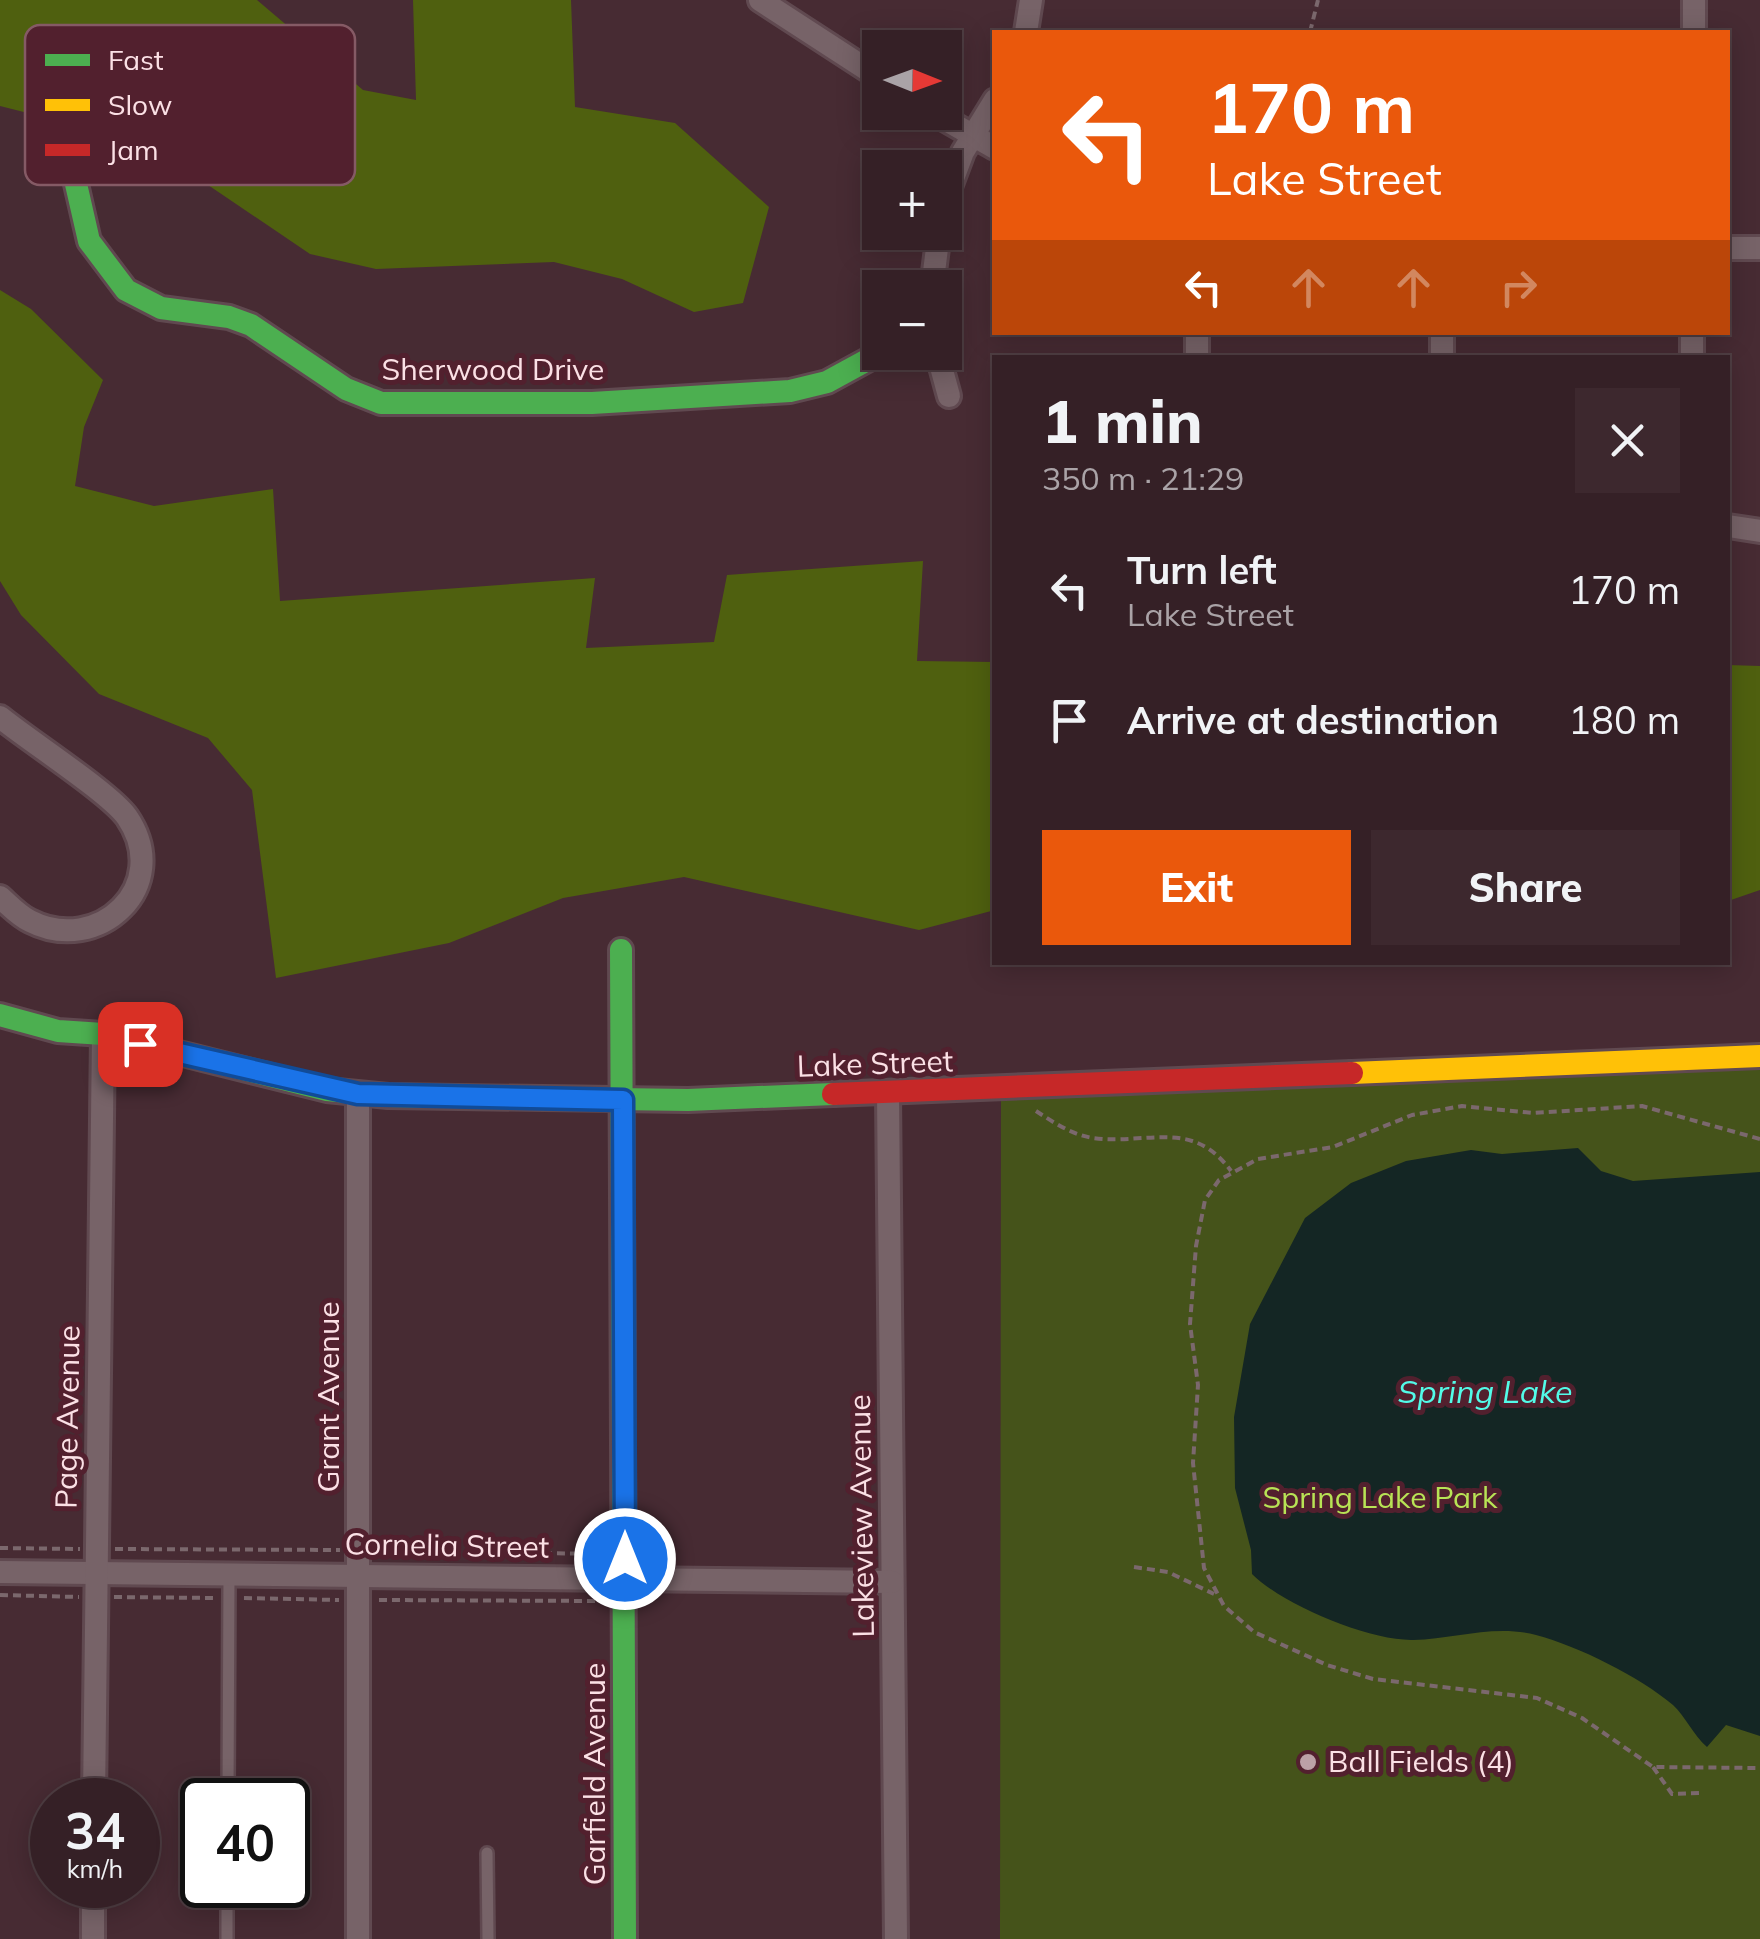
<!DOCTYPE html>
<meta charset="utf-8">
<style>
body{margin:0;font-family:Mulish,sans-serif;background:#3d282e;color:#f1f3f6;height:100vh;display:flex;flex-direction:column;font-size:38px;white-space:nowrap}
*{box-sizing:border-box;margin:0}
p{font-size:32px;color:#aaa3a7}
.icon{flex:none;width:55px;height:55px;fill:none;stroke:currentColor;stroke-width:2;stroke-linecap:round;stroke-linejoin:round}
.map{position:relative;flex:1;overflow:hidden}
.side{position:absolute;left:992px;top:355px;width:738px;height:610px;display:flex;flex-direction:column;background:#352026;border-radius:0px;box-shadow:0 5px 25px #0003,0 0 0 2px #4f3e43}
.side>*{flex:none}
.guide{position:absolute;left:992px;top:30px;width:738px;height:305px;border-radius:0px;box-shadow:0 5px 25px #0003,0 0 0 2px #4f3e43;background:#ea580c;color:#fff;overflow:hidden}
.needle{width:65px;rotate:91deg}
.fabs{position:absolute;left:862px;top:30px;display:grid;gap:20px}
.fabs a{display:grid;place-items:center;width:100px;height:100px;border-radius:0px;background:#352026;box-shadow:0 5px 25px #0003,0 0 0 2px #4f3e43;font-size:50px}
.speed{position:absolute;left:30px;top:1778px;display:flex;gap:20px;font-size:50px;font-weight:700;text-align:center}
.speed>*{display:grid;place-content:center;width:130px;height:130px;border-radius:50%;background:#352026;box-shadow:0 5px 25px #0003,0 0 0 2px #4f3e43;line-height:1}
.speed small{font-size:25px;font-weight:400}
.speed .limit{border:5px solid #111;border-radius:15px;background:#fff;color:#111}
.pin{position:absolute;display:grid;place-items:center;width:85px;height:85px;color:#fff;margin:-42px;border-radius:20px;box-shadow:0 5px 15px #0006}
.me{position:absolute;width:110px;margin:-55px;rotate:0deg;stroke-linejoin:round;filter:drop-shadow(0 0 8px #0008)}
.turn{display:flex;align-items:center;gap:35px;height:210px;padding:0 50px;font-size:45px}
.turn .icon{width:130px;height:130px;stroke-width:2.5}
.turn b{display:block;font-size:70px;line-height:85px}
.lanes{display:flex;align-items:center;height:95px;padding:0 50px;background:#0003;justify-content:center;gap:50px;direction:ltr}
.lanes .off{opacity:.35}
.round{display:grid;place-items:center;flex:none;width:105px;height:105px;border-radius:0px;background:#3d282e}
.head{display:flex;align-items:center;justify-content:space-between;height:170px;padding:0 50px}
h1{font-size:60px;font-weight:800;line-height:75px}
.button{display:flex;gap:20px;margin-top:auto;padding:20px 50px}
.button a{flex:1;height:115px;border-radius:0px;background:#ea580c;color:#fff;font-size:40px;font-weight:800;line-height:115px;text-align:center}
.button a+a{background:#3d282e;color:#f1f3f6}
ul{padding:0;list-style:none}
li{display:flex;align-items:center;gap:30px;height:130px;padding:0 50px}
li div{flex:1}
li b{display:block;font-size:38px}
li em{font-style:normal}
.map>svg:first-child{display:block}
.green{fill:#45531a}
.forest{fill:#4f600f}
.water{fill:#142624}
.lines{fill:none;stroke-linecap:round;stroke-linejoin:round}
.lane-casing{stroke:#604950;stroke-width:16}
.street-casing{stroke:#604950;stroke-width:28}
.fast-casing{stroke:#604950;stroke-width:28}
.slow-casing{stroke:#604950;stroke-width:28}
.jam-casing{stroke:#604950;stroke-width:28}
.path{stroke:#7b686d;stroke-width:4;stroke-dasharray:8 5;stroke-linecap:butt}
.lane{stroke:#776368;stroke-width:11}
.street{stroke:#776368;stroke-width:22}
.fast{stroke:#4caf50;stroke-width:22}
.slow{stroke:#ffc107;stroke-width:22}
.jam{stroke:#c62828;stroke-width:22}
.route-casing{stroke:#114b97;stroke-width:25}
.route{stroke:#1a73e8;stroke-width:18}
.poi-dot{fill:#bca1a7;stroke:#52202e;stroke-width:4}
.labels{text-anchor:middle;stroke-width:10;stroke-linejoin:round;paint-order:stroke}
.street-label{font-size:30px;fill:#fbe0e5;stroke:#52202e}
.park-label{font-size:30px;fill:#b8e355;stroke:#52202e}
.poi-label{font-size:30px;fill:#fbe0e5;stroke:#52202e;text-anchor:start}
.water-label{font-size:32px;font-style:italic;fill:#52fbe8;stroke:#52202e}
.key{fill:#52202e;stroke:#855a65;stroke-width:2.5}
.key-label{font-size:28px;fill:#fbe0e5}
</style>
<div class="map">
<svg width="1760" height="1939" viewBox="0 0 1760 1939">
<rect width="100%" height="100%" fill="#472b33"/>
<path class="green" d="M1760 1056V1939H1000L1001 1090Z"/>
<g class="forest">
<path d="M0 0H257L363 90 416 100 413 0H571L575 107 675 123 769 207 743 303 694 312 622 279 554 262 376 269 310 254 211 187 127 138 0 106Z"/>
<path d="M0 290 31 309 103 380 84 427 75 486 154 506 273 489 280 601 595 578 586 648 714 642 727 575 923 561 917 661 995 662V910L919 930 684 877 563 898 449 943 276 978 252 790 208 738 99 694 21 615 0 581Z"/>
<path d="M1728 665 1760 666V890L1728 901Z"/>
</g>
<path class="water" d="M1578 1148 1601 1171 1633 1181 1760 1172V1736L1726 1725 1707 1747C1693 1735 1686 1717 1673 1705 1640 1677 1578 1646 1536 1635 1494 1624 1455 1639 1413 1640 1369 1641 1283 1605 1252 1574L1251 1550 1235 1488 1234 1417 1250 1324 1305 1218 1351 1183 1406 1161 1471 1150 1502 1154Z"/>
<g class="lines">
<g class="lane-casing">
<g id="lane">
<path d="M228 1800 229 1574"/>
<path d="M487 1853 488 1939"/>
<path d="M227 1939V1885"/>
</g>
</g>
<g class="street-casing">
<g id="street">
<path d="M760 0 880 78"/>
<path d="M1026 32 1031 0"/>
<path d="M1694 32V0"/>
<path d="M932 112 995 148"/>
<path d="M945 200 963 152 995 100"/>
<path d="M1728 248H1760"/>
<path d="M932 288 939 232"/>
<path d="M937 352 949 396"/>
<path d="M1197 358V332"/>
<path d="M1442 358V332"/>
<path d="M1692 358V332"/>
<path d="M1728 526 1760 531"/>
<path d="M0 717C28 740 110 793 127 817 174 886 98 956 30 921 19 916 9 905 0 897"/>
<path d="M888 1093 896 1939"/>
<path d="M0 1572 892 1582"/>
<path d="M94 1800 103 1034"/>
<path d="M93 1939V1885"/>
<path d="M358 1939V1094"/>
</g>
</g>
<g class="fast-casing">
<g id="fast">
<path d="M76 184 89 241 126 290 161 308 229 317 251 325 346 389 381 403H592L790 391 827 382 882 352"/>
<path d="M621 950 625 1939"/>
<path d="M0 1015 58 1031 103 1034 327 1090 388 1096 688 1100 833 1094"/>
</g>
</g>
<g class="slow-casing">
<path id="slow" d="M1352 1073 1760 1056"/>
</g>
<g class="jam-casing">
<path id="jam" d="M833 1094 1352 1073"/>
</g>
<g class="path">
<path d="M1310 32 1318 0"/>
<path d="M1036 1111C1053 1122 1072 1135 1093 1138 1149 1145 1192 1118 1231 1171"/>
<path d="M1760 1139 1642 1106 1533 1113 1462 1106 1412 1115 1333 1147 1258 1159 1219 1180 1205 1200 1196 1246 1190 1324 1198 1385 1193 1463 1204 1568 1224 1606 1254 1632 1327 1665 1373 1679 1537 1698 1582 1718 1653 1767 1760 1768"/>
<path d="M0 1548 80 1549"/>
<path d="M115 1549 340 1550"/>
<path d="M375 1550 600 1554"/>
<path d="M1134 1567 1168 1572 1214 1594"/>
<path d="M0 1595 79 1597"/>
<path d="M114 1597 214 1598"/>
<path d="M244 1598 339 1600"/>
<path d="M379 1600 599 1601"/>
<path d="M1653 1767 1672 1794 1699 1793"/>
</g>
<use href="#lane" class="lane"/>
<use href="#street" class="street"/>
<use href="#fast" class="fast"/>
<use href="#slow" class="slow"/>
<use href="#jam" class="jam"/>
</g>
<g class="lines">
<g class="route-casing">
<path id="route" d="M140 1044 358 1094 623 1100 625 1559"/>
</g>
<use href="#route" class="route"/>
</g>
<circle class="poi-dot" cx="1308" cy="1762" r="10"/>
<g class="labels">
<g class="street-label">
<text x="493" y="380">Sherwood Drive</text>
<text transform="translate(875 1064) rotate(-2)" y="10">Lake Street</text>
<text transform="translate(329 1397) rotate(-90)" y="10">Grant Avenue</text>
<text transform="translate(68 1417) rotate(-89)" y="10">Page Avenue</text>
<text transform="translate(862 1516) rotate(-91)" y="10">Lakeview Avenue</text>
<text transform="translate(447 1546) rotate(1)" y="10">Cornelia Street</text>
<text transform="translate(595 1774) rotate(-90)" y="10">Garfield Avenue</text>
</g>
<g class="park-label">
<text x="1380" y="1508">Spring Lake Park</text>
</g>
<g class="poi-label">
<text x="1328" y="1772">Ball Fields (4)</text>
</g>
<g class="water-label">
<text x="1485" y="1403">Spring Lake</text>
</g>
</g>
<rect x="25" y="25" width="330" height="160" rx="15" class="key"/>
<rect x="45" y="54" width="45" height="12" fill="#4caf50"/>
<rect x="45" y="99" width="45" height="12" fill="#ffc107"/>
<rect x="45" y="144" width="45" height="12" fill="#c62828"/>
<g class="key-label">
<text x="108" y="70">Fast</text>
<text x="108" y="115">Slow</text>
<text x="108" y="160">Jam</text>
</g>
</svg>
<div class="fabs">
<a><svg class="needle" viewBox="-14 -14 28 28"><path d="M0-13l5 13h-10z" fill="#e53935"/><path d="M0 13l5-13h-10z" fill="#aaa3a7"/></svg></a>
<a>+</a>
<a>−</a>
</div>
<div class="speed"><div>34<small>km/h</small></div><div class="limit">40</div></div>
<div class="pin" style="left:140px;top:1044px;background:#d93025"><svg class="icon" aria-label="arrive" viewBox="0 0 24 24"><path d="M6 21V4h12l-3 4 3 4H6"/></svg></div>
<svg class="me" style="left:625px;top:1559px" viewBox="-20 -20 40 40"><circle r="17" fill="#1a73e8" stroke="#fff" stroke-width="3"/><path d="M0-11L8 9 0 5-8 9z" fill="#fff"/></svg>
<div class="guide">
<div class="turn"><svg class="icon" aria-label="left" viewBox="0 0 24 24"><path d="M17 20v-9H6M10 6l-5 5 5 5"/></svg><div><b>170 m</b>Lake Street</div></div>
<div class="lanes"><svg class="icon" aria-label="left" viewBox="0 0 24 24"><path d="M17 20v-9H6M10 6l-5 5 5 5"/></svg><svg class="icon off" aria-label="ahead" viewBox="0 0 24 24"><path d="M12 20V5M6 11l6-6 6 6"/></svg><svg class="icon off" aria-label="ahead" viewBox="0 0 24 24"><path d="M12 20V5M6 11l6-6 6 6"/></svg><svg class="icon off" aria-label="right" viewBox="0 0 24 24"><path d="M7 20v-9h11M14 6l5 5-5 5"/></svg></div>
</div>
<section class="side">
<div class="head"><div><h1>1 min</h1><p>350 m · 21:29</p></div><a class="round"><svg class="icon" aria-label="close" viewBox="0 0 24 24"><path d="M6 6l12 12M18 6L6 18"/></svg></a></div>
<ul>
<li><svg class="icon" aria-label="left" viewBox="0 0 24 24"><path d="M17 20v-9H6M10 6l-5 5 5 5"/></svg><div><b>Turn left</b><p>Lake Street</p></div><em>170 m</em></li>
<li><svg class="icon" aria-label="arrive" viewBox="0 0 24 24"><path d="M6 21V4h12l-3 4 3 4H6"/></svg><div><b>Arrive at destination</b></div><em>180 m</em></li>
</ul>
<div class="button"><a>Exit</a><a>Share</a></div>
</section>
</div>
